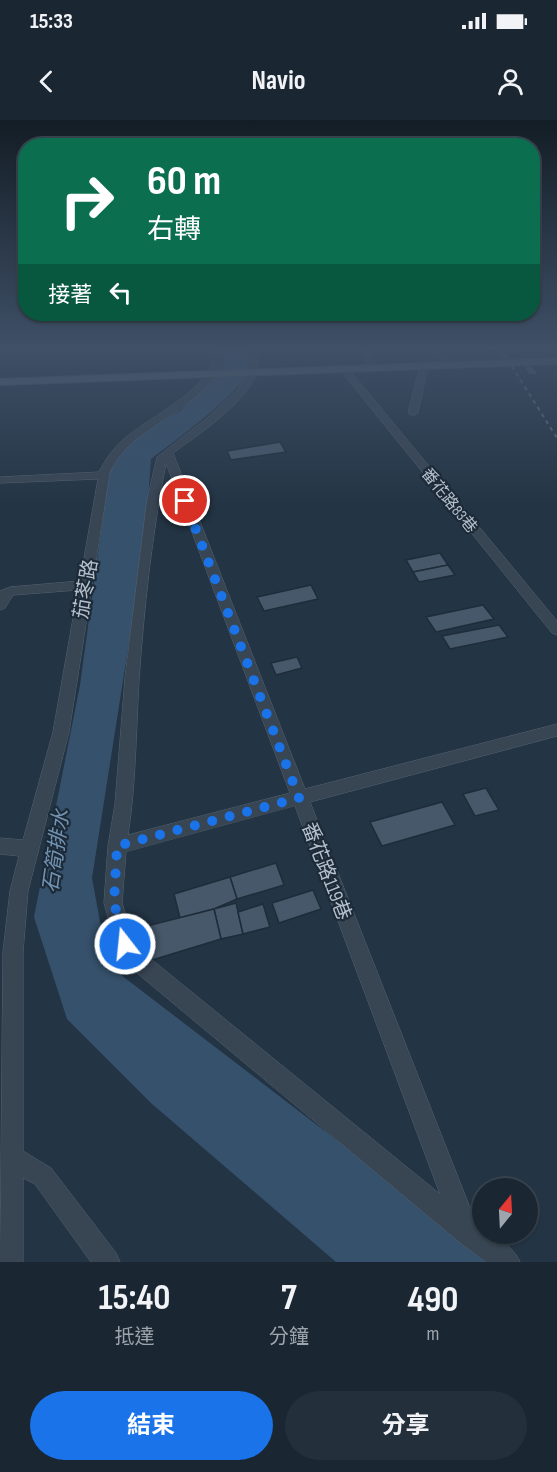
<!DOCTYPE html>
<html lang="zh-TW">
<meta charset="utf-8">
<style>
body{margin:0;font-family:"Sofia Sans Condensed","Noto Sans TC",sans-serif;background:#232f3b;color:#f1f3f6;height:100vh;display:flex;flex-direction:column;font-size:22px;white-space:nowrap}
*{box-sizing:border-box;margin:0}
p{font-size:20px;color:#9fa5ac}
.icon{flex:none;width:33px;height:33px;fill:none;stroke:currentColor;stroke-width:2;stroke-linecap:round;stroke-linejoin:round}
.map{position:relative;height:1142px;overflow:hidden}
.panel{display:flex;flex-direction:column;background:#1a2733;flex:1}
.panel>*{flex:none}
.guide{position:absolute;left:18px;top:18px;width:522px;height:183px;border-radius:24px;box-shadow:0 2px 4px #0004,0 0 0 2px #38444e;background:#0b6e4f;color:#fff;overflow:hidden}
.needle{width:39px;rotate:18deg}
.tools{position:absolute;left:472px;top:1058px;display:grid;gap:12px}
.tools a{display:grid;place-items:center;width:66px;height:66px;border-radius:50%;background:#1a2733;box-shadow:0 2px 4px #0004,0 0 0 2px #38444e;font-size:30px}
.pin{position:absolute;display:grid;place-items:center;width:51px;height:51px;color:#fff;margin:-26px;border:3px solid #fff;border-radius:50%;box-shadow:0 2px 6px #0007}
.me{position:absolute;width:66px;margin:-33px;rotate:344deg;stroke-linejoin:round;filter:drop-shadow(0 0 4px #0008)}
.turn{display:flex;align-items:center;gap:21px;height:126px;padding:0 30px;font-size:27px}
.turn .icon{width:78px;height:78px;stroke-width:2.5}
.turn b{display:block;font-size:42px;line-height:51px}
.then{display:flex;align-items:center;height:57px;padding:0 30px;background:#0003;gap:12px;font-size:22px}
.eta{display:flex;justify-content:space-evenly;align-items:center;height:102px;text-align:center}
.eta b{font-size:36px;font-weight:700;line-height:42px}
.button{display:flex;gap:12px;margin-top:auto;padding:12px 30px}
.button a{flex:1;height:69px;border-radius:36px;background:#1a73e8;color:#fff;font-size:24px;font-weight:700;line-height:69px;text-align:center}
.button a+a{background:#232f3b;color:#f1f3f6}
.status{display:flex;justify-content:space-between;align-items:center;height:42px;padding:0 30px;background:#1a2733;direction:ltr}
.status svg{height:16px;fill:currentColor}
header{display:flex;justify-content:space-between;align-items:center;height:78px;padding:0 30px;background:#1a2733;font-size:27px;font-weight:700}
.map>svg:first-child{display:block}
.water{fill:#36516c}
.building{fill:#47586a;stroke:#1f2c3a;stroke-width:1.5}
.lines{fill:none;stroke-linecap:round;stroke-linejoin:round}
.minor-casing{stroke:#566370;stroke-width:1}
.major-casing{stroke:#45515f;stroke-width:2}
.minor{fill:#384553;fill-rule:evenodd}
.major{fill:#566573;fill-rule:evenodd}
.rail{stroke:#596a7a;stroke-width:2;stroke-dasharray:4 4;stroke-linecap:butt}
.route{stroke:#1a73e8;stroke-width:10;stroke-dasharray:0 18}
.labels{text-anchor:middle;stroke-width:4.5;stroke-linejoin:round;paint-order:stroke}
.far-street-label{font-size:16px;fill:#b5c0cd;stroke:#1d2a38}
.street-label{font-size:20px;fill:#b5c0cd;stroke:#1d2a38}
.water-label{font-size:21px;font-style:italic;fill:#7294b3;stroke:#1d2a38}
</style>
<div class="status"><b>15:33</b><svg viewBox="0 0 49 12"><path d="M0 12V9h3v3zM5 12V6h3v6zM10 12V3h3v9zM15 12V0h3v12zM26 1h20v11H26zM47 4h2v5h-2z"/></svg></div>
<header><svg class="icon" aria-label="back" viewBox="0 0 24 24"><path d="M15 5l-7 7 7 7"/></svg>Navio<svg class="icon" aria-label="person" viewBox="0 0 24 24"><circle cx="12" cy="8" r="4"/><path d="M4 21q1-7 8-7t8 7"/></svg></header>
<div class="map">
<svg width="557" height="1142" viewBox="0 0 557 1142">
<rect width="100%" height="100%" fill="#233444"/>
<path class="water" d="M213 226H244L249 231C250 235 251 241 251 245 247 269 172 323 151 339L145 421 92 758 108 845 496 1142H336L152 984 67 899 34 797 80 565 111 338 154 305 180 291 222 249 224 240Z"/>
<g class="building">
<path d="M523 246H532L539 254 529 255Z"/>
<path d="M280 322 286 332 231 340 227 331Z"/>
<path d="M440 433 448 445 413 452 406 440Z"/>
<path d="M448 445 455 455 419 462 413 452Z"/>
<path d="M311 465 318 479 264 491 257 477Z"/>
<path d="M483 485 494 499 436 512 426 497Z"/>
<path d="M499 505 508 517 450 529 442 516Z"/>
<path d="M297 537 302 548 276 555 271 543Z"/>
<path d="M486 668 499 690 475 696 463 674Z"/>
<path d="M442 682 455 705 382 726 370 702Z"/>
<path d="M276 743 284 765 237 779 230 757Z"/>
<path d="M230 757 237 779 214 789 180 798 174 774Z"/>
<path d="M313 770 321 789 279 803 272 783Z"/>
<path d="M236 783 243 814 221 819 214 789Z"/>
<path d="M263 784 270 807 243 814 238 792Z"/>
<path d="M214 789 221 819 149 841 143 807Z"/>
</g>
<g class="lines">
<g class="minor-casing">
<g id="minor">
<path d="M204 226H213C217 230 222 236 221 242 219 270 154 304 133 322 123 330 117 340 110 351L69 612 28 771 23 832V1031L51 1048 116 1133 120 1142H91L35 1064 23 1058V1142H0L3 832 10 771 19 736 0 734V718L23 720 53 612 78 470 13 475 5 488 0 490V471L10 467 80 461 98 359 0 363V357L99 352C106 339 113 328 124 319 147 298 208 271 212 240Z"/>
<path d="M244 226H252C254 230 257 235 258 239 263 273 196 316 173 333L305 669 557 604V616L310 682 476 1103 483 1108V1113C497 1113 515 1130 520 1142H486L458 1121 137 853 118 831 104 783 108 726 115 684 125 558 147 380 157 337 207 298 238 269 246 255 249 240ZM166 343 290 673 128 715C136 664 136 612 139 560 144 488 152 414 166 343ZM295 686 440 1074 151 839 133 818 122 783 126 732Z"/>
<path d="M359 226H367L377 248 376 250H370Z"/>
<path d="M494 226H502L512 244 511 246H505Z"/>
<path d="M433 228H439L442 234 463 245 456 247 435 238Z"/>
<path d="M424 243 428 246 418 293 413 296 408 293 420 246Z"/>
<path d="M341 247H347L557 501V515L552 513 341 251Z"/>
</g>
</g>
<g class="major-casing">
<path id="major" d="M557 238V244L0 265V259Z"/>
</g>
<use href="#minor" class="minor"/>
<use href="#major" class="major"/>
<path class="rail" d="M499 226 557 318"/>
</g>
<linearGradient id="sky" x2="0" y2="1"><stop stop-color="#131d25"/><stop offset="0.59" stop-color="#3f5067"/><stop offset="1" stop-color="#3f5067" stop-opacity="0"/></linearGradient>
<rect width="557" height="386" fill="url(#sky)"/>
<g class="lines">
<path class="route" d="M125 824 114 783 117 726 299 678 185 381"/>
</g>
<g class="labels">
<g class="far-street-label">
<text transform="translate(450 380) rotate(51)" y="6">番花路83巷</text>
</g>
<g class="street-label">
<text transform="translate(85 469) rotate(-80)" y="7">茄苳路</text>
<text transform="translate(327 751) rotate(69)" y="7">番花路119巷</text>
</g>
<g class="water-label">
<text transform="translate(56 731) rotate(-82)" y="7">石筍排水</text>
</g>
</g>
</svg>
<div class="tools">
<a><svg class="needle" viewBox="-14 -14 28 28"><path d="M0-13l5 13h-10z" fill="#e53935"/><path d="M0 13l5-13h-10z" fill="#9fa5ac"/></svg></a>
</div>
<div class="pin" style="left:185px;top:381px;background:#d93025"><svg class="icon" aria-label="arrive" viewBox="0 0 24 24"><path d="M6 21V4h12l-3 4 3 4H6"/></svg></div>
<svg class="me" style="left:125px;top:824px" viewBox="-20 -20 40 40"><circle r="17" fill="#1a73e8" stroke="#fff" stroke-width="3"/><path d="M0-11L8 9 0 5-8 9z" fill="#fff"/></svg>
<div class="guide">
<div class="turn"><svg class="icon" aria-label="right" viewBox="0 0 24 24"><path d="M7 20v-9h11M14 6l5 5-5 5"/></svg><div><b>60 m</b>右轉</div></div>
<div class="then">接著<svg class="icon" aria-label="left" viewBox="0 0 24 24"><path d="M17 20v-9H6M10 6l-5 5 5 5"/></svg></div>
</div>
</div>
<section class="panel">
<div class="eta">
<div><b>15:40</b><p>抵達</p></div>
<div><b>7</b><p>分鐘</p></div>
<div><b>490</b><p>m</p></div>
</div>
<div class="button"><a>結束</a><a>分享</a></div>
</section>
